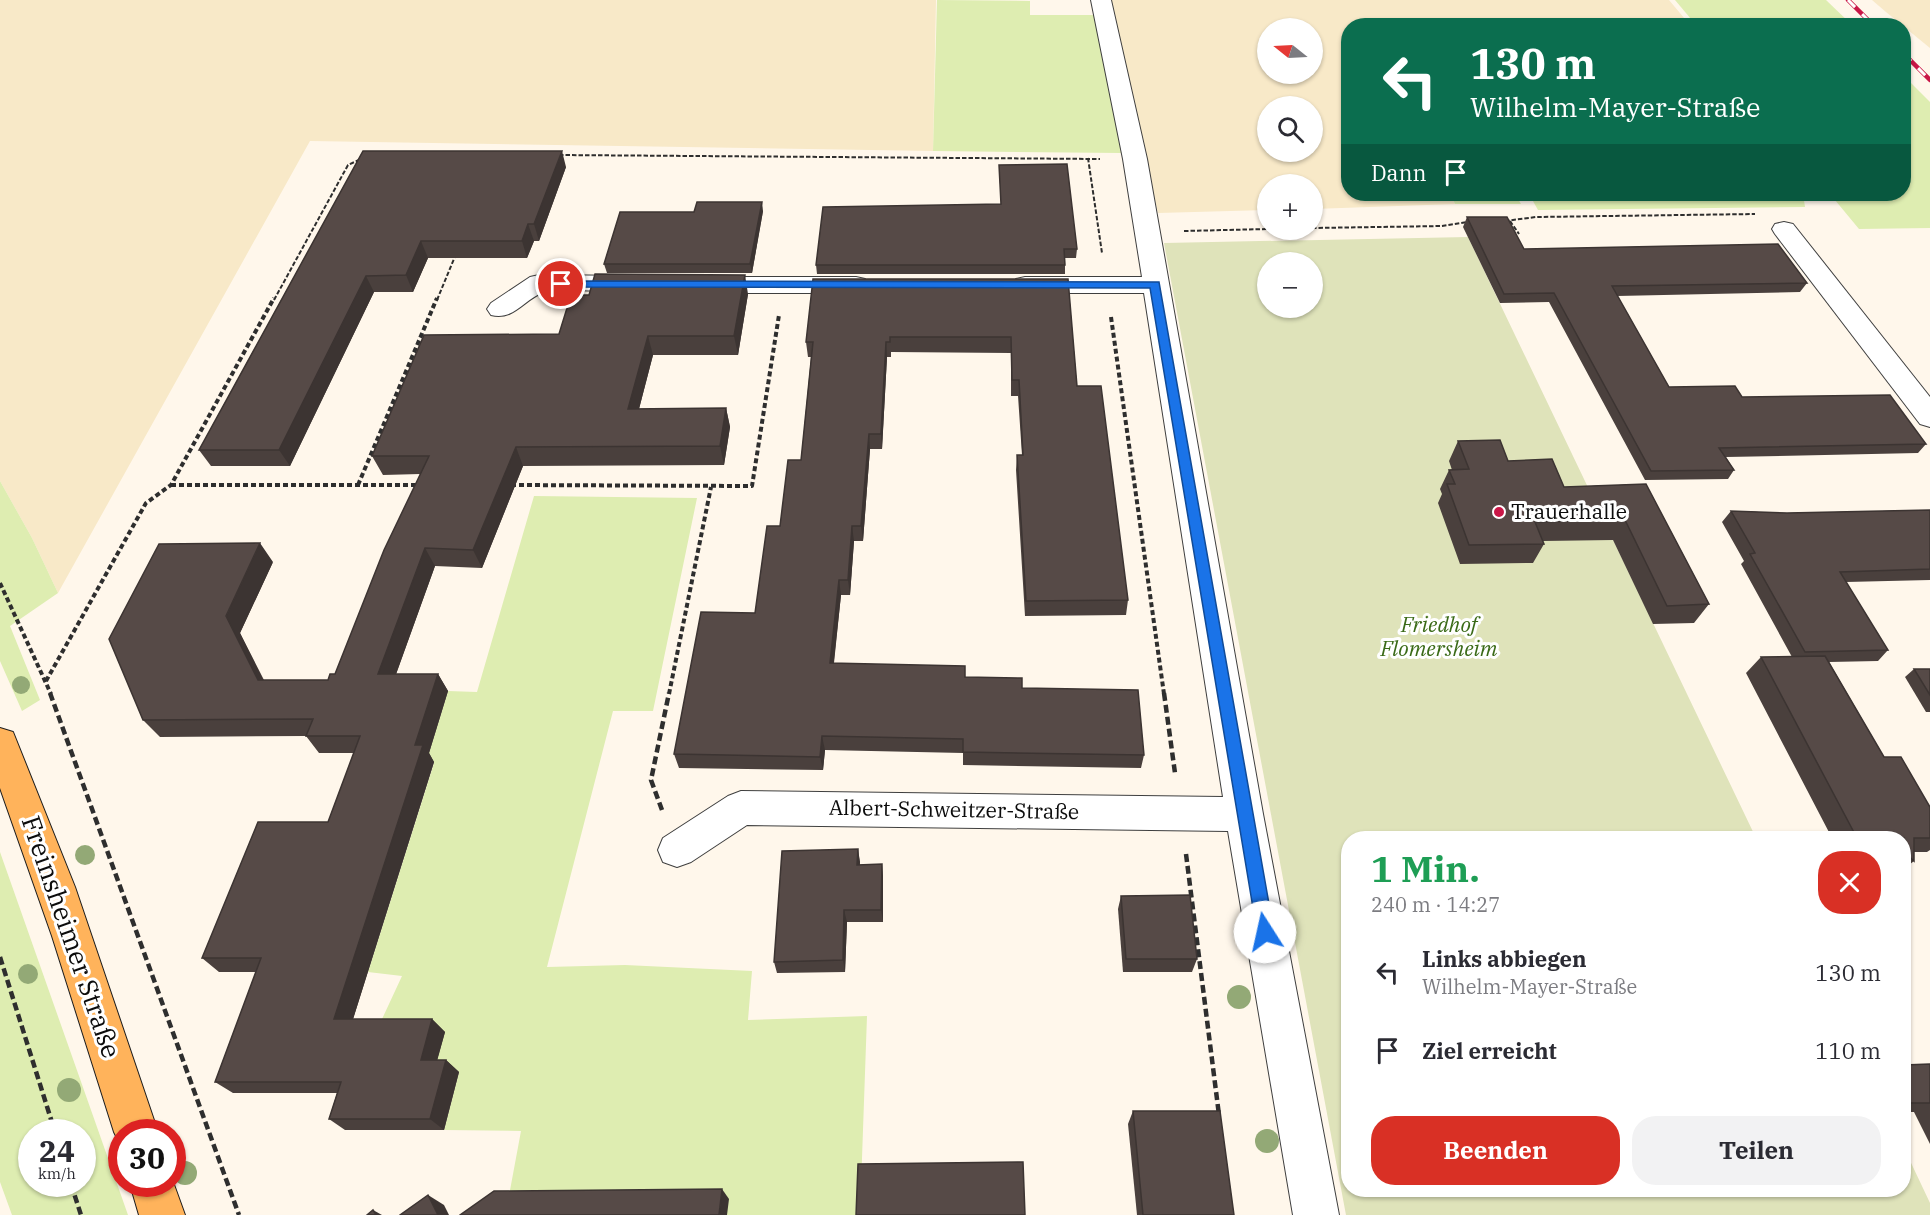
<!DOCTYPE html>
<html lang="de">
<meta charset="utf-8">
<style>
body{margin:0;font-family:"IBM Plex Serif",serif;background:#f2f2f3;color:#2b2b33;height:100vh;display:flex;flex-direction:column;font-size:22px;white-space:nowrap}
*{box-sizing:border-box;margin:0}
p{font-size:20px;color:#7c7c81}
.icon{flex:none;width:33px;height:33px;fill:none;stroke:currentColor;stroke-width:2;stroke-linecap:round;stroke-linejoin:round}
.map{position:relative;flex:1;overflow:hidden}
.drawer{position:absolute;left:1341px;top:831px;width:570px;height:366px;display:flex;flex-direction:column;background:#fff;border-radius:24px;box-shadow:0 2px 4px #0004}
.drawer>*{flex:none}
.guide{position:absolute;left:1341px;top:18px;width:570px;height:183px;border-radius:24px;box-shadow:0 2px 4px #0004;background:#0b6e4f;color:#fff;overflow:hidden}
.needle{width:39px;rotate:288deg}
.controls{position:absolute;left:1257px;top:18px;display:grid;gap:12px}
.controls a{display:grid;place-items:center;width:66px;height:66px;border-radius:50%;background:#fff;box-shadow:0 2px 4px #0004;font-size:30px}
.speed{position:absolute;left:18px;top:1119px;display:flex;gap:12px;font-size:30px;font-weight:700;text-align:center}
.speed>*{display:grid;place-content:center;width:78px;height:78px;border-radius:50%;background:#fff;box-shadow:0 2px 4px #0004;line-height:1}
.speed small{font-size:15px;font-weight:400}
.speed .limit{border:9px solid #d22;background:#fff;color:#111}
.pin{position:absolute;display:grid;place-items:center;width:51px;height:51px;color:#fff;margin:-26px;border:3px solid #fff;border-radius:50%;box-shadow:0 2px 6px #0007}
.me{position:absolute;width:66px;margin:-33px;rotate:350deg;stroke-linejoin:round;filter:drop-shadow(0 0 4px #0008)}
.turn{display:flex;align-items:center;gap:21px;height:126px;padding:0 30px;font-size:27px}
.turn .icon{width:78px;height:78px;stroke-width:2.5}
.turn b{display:block;font-size:42px;line-height:51px}
.then{display:flex;align-items:center;height:57px;padding:0 30px;background:#0003;gap:12px;font-size:22px}
.round{display:grid;place-items:center;flex:none;width:63px;height:63px;border-radius:24px;background:#f2f2f3}
.headline{display:flex;align-items:center;justify-content:space-between;height:102px;padding:0 30px}
h1{font-size:36px;font-weight:800;line-height:45px;color:#1e9e55}
.cta{display:flex;gap:12px;margin-top:auto;padding:12px 30px}
.cta a{flex:1;height:69px;border-radius:24px;background:#d93025;color:#fff;font-size:24px;font-weight:800;line-height:69px;text-align:center}
.cta a+a{background:#f2f2f3;color:#2b2b33}
ul{padding:0;list-style:none}
li{display:flex;align-items:center;gap:18px;height:78px;padding:0 30px}
li div{flex:1}
li b{display:block;font-size:22px}
li em{font-style:normal}
.map>svg:first-child{display:block}
.farmland{fill:#f8e9c8;fill-rule:evenodd}
.green{fill:#deedb1;fill-rule:evenodd}
.cemetery{fill:#dfe3ba;fill-rule:evenodd}
.lines{fill:none;stroke-linecap:round;stroke-linejoin:round}
.minor-casing{stroke:#3f3f3f;stroke-width:2}
.major-casing{stroke:#1d1d1d;stroke-width:2}
.path-far2{stroke:#2e2e2e;stroke-width:2;stroke-dasharray:4.5 2;stroke-linecap:butt}
.path-far1{stroke:#2e2e2e;stroke-width:4;stroke-dasharray:5 3;stroke-linecap:butt}
.path{stroke:#2e2e2e;stroke-width:4.5;stroke-dasharray:8 4;stroke-linecap:butt}
.minor{fill:#fff;fill-rule:evenodd}
.major{fill:#ffb35b;fill-rule:evenodd}
.rail-casing{stroke:#c91747;stroke-width:4.5}
.rail{stroke:#fff;stroke-width:3;stroke-dasharray:10;stroke-linecap:butt}
.tree{fill:#93a976}
.wall{fill:#4a403d}
.shaded-wall{fill:#3c3432}
.building{fill:#564a47;stroke:#3c3432;stroke-width:1.5}
.route{fill:#1a73e8;stroke:#114b97;stroke-width:1.5}
.poi-dot{fill:#c91747;stroke:#fff;stroke-width:2}
.labels{text-anchor:middle;stroke-width:6;stroke-linejoin:round;paint-order:stroke}
.poi-label{font-size:21px;fill:#0c0c0c;stroke:#fff;text-anchor:start}
.park-label{font-size:21px;font-style:italic;fill:#3a6a17;stroke:#fff}
.street-label{font-size:21px;fill:#0c0c0c;stroke:#fff}
.near-street-label{font-size:26px;fill:#0c0c0c;stroke:#fff}
</style>
<div class="map">
<svg width="1930" height="1215" viewBox="0 0 1930 1215">
<rect width="100%" height="100%" fill="#fff7eb"/>
<g class="farmland">
<path d="M0 0H936L933 151 310 141 58 593 32 538 0 481Z"/>
<path d="M1109 0H1669L1690 25 1348 26V194H1450L1455 204 1313 209 1312 184H1268L1267 210 1158 213ZM1268 28H1312V74H1268ZM1268 106H1312V152H1268Z"/>
<path d="M1872 0H1930V48L1886 12Z"/>
</g>
<g class="green">
<path d="M937 0 1030 1V15H1098L1121 153 933 151Z"/>
<path d="M1675 0H1826L1852 25H1696Z"/>
<path d="M1904 76 1930 102V228L1859 229 1830 194H1904Z"/>
<path d="M1450 194H1515L1521 204H1455Z"/>
<path d="M1529 194H1803L1805 207 1538 210Z"/>
<path d="M0 481 32 538 58 593 10 626 40 700 22 711 0 661Z"/>
<path d="M534 496 697 498 653 711H613L547 967 625 965 752 971 748 1020 867 1016 860 1215H727L508 1201 521 1131 444 1130 459 1072 376 1032 402 976 368 972 434 763 426 762 448 691 477 692Z"/>
<path d="M0 852 128 1215H12L0 1182ZM82 1132V1184H32V1132Z"/>
</g>
<path class="cemetery" d="M1468 237 1756 838H1348V1190H1904V1148L1930 1203V1215H1346L1164 243ZM1268 262H1312V308H1268Z"/>
<g class="lines">
<g class="minor-casing">
<g id="minor">
<path d="M1091 0H1111L1147 159 1263 814 1339 1215H1293L1228 831 747 825 691 862 677 867 663 862 658 850 663 838 728 796 741 791 1223 797 1144 293H1025L1016 291 1012 285 1016 279 1025 277H1142L1123 159Z"/>
<path d="M1784 222 1793 224 1930 397V427L1920 424 1775 234 1772 229 1775 224Z"/>
<path d="M539 275 637 276 646 278 650 284 646 290 637 292C620 292 555 288 544 292 524 299 514 321 491 315L487 309 491 303 530 277Z"/>
<path d="M701 277H856L865 279 869 285 865 291 856 293H701L692 291 688 285 692 279Z"/>
</g>
</g>
<g class="major-casing">
<g id="major">
<path d="M0 728 13 732 75 887 158 1132H122V1148L114 1132 52 936 0 788Z"/>
<path d="M172 1179 185 1215H139L130 1184H172Z"/>
</g>
</g>
<g class="path-far2">
<path d="M559 155 1100 159"/>
<path d="M1088 158 1102 253"/>
<path d="M1505 221 1536 217 1755 214"/>
<path d="M1510 221 1519 234"/>
<path d="M1312 228 1442 226 1467 222"/>
<path d="M1184 231 1268 229"/>
<path d="M274 300 348 165 363 158"/>
<path d="M437 300 456 254"/>
</g>
<g class="path-far1">
<path d="M1111 317 1164 694"/>
<path d="M171 485H419"/>
<path d="M358 485 437 298"/>
<path d="M511 485 752 486 779 315"/>
<path d="M0 583 51 694"/>
<path d="M46 681 146 503 171 485 274 298"/>
<path d="M669 694 711 487"/>
</g>
<g class="path">
<path d="M50 693 239 1215"/>
<path d="M1164 693 1175 773"/>
<path d="M662 810 651 780 669 693"/>
<path d="M1186 854 1219 1115"/>
<path d="M0 957 55 1132"/>
<path d="M71 1184 81 1215"/>
</g>
<use href="#minor" class="minor"/>
<use href="#major" class="major"/>
<g class="rail-casing">
<g id="rail">
<path d="M1848 0 1874 26"/>
<path d="M1904 54 1930 80"/>
</g>
</g>
<use href="#rail" class="rail"/>
</g>
<g class="tree">
<circle cx="21" cy="685" r="9"/>
<circle cx="85" cy="855" r="10"/>
<circle cx="28" cy="974" r="10"/>
<circle cx="1239" cy="997" r="12"/>
<circle cx="69" cy="1090" r="12"/>
<circle cx="1267" cy="1141" r="12"/>
<circle cx="185" cy="1173" r="12"/>
</g>
<g class="wall">
<path d="M363 151 566 167 539 241H534L527 258H428L413 292H374L290 466H211L199 450Z"/>
<path d="M999 165 1077 249 1076 258H1065V274H817L816 265 1001 204Z"/>
<path d="M763 211 752 273H607L604 264 694 212Z"/>
<path d="M1467 217 1524 249 1807 283 1800 292 1617 296 1669 387 1742 397 1926 444 1918 453 1726 457 1734 470 1728 479 1645 480 1549 302 1500 303 1463 227Z"/>
<path d="M1068 279 1077 386 1128 600 1126 615 1025 616 1016 470 1017 455H1022L1018 396H1011V353L891 352V357H887L882 449H870L863 541H854L850 595H841L834 663 965 677 1022 688 1144 755 1141 768 963 765V753L825 750 823 770 679 768 674 754 755 613 780 526 801 460 811 357H808L806 342Z"/>
<path d="M748 294 738 355H653L639 409 726 408 730 427 724 465 523 466 482 568 435 566 396 674H438L448 691 429 753 434 762 353 1019H432L445 1032 437 1060H446L459 1072 444 1130H345L329 1119 337 1093H233L215 1082 256 972H219L202 958 328 822 354 753H319L306 736 160 737 143 720 273 562 240 633 264 680H328L335 674 420 474 383 475 372 456 559 334Z"/>
<path d="M1458 441 1508 461 1564 487 1646 484 1709 604 1694 623 1653 624 1613 540 1543 541 1544 544 1533 563 1460 564 1438 503 1442 494 1440 489 1449 470H1452L1449 461Z"/>
<path d="M1930 510V580L1846 582 1888 650 1878 661 1829 662 1884 757 1930 807V850L1927 852H1914V861L1904 869V838H1832L1746 673 1761 657H1792L1741 564 1744 561 1722 522 1731 511 1787 513Z"/>
<path d="M1914 669H1930V712H1926L1905 677Z"/>
<path d="M858 849 860 865 882 864 883 877V922H847L845 972 777 973 774 962Z"/>
<path d="M1121 896 1197 959 1192 972H1123L1118 909Z"/>
<path d="M1930 1064V1144L1914 1112H1904V1065Z"/>
<path d="M1133 1111 1234 1215H1137L1128 1124Z"/>
</g>
<g class="shaded-wall">
<path d="M562 151 566 167 539 241 534 224Z"/>
<path d="M762 202 763 211 752 273 750 264Z"/>
<path d="M528 224 534 241 527 258 522 241Z"/>
<path d="M421 241 428 258 413 292 406 275Z"/>
<path d="M745 275 748 294 738 355 734 336Z"/>
<path d="M366 276 374 292 290 466 279 450Z"/>
<path d="M648 336 653 355 634 428 628 409Z"/>
<path d="M886 342 887 357 882 449 881 434Z"/>
<path d="M726 408 730 427 724 465 720 446Z"/>
<path d="M869 434 870 449 863 541 861 526Z"/>
<path d="M516 447 523 466 482 568 473 550Z"/>
<path d="M852 526 854 541 850 595 848 580Z"/>
<path d="M260 543 273 562 240 633 272 698 258 680 226 616Z"/>
<path d="M425 548 435 566 390 691 378 674Z"/>
<path d="M839 580 841 595 832 678 830 663Z"/>
<path d="M438 674 448 691 429 753 434 762 349 1032 334 1019 415 745Z"/>
<path d="M822 736 825 750 823 770 820 757Z"/>
<path d="M858 849 860 862 859 877 857 865Z"/>
<path d="M882 864 883 877V922L881 910Z"/>
<path d="M844 910 847 922 845 972 843 960Z"/>
<path d="M432 1019 445 1032 434 1072 421 1060Z"/>
<path d="M446 1060 459 1072 444 1130 430 1119Z"/>
<path d="M722 1189 729 1199 727 1215H719Z"/>
<path d="M428 1195 444 1205 449 1215H438Z"/>
<path d="M373 1210 382 1215H376Z"/>
</g>
<g class="building">
<path d="M363 151H562L534 224H528L522 241H421L406 275 366 276 279 450H199Z"/>
<path d="M1067 164 1077 249H1064L1065 265H816L823 207 1001 204 999 165Z"/>
<path d="M697 202H762L750 264H604L620 212H694Z"/>
<path d="M1467 217H1507L1524 249 1778 244 1807 283 1612 286 1669 387 1735 386 1742 397 1890 395 1926 444 1719 448 1734 470 1651 471 1554 293 1504 294Z"/>
<path d="M595 274 745 275 734 336H648L628 409 726 408 720 446 516 447 473 550 425 548 378 674H438L415 745H423L334 1019H432L421 1060H446L430 1119H329L341 1082H215L261 958H202L258 822H328L360 736H306L313 719 143 720 109 639 159 544 260 543 226 616 258 680H328L330 674H335L384 550 429 456H372L424 335 559 334 571 295H589Z"/>
<path d="M813 279H1068L1077 386H1101L1128 600 1026 601 1017 455H1023L1019 380H1012L1011 337H890V342H886L881 434H869L861 526H852L848 580H839L830 663 965 666V677L1022 678V688L1138 690 1144 755 963 752V739L822 736 820 757 674 754 701 612 755 613 767 526H780L788 460H801L813 342H806Z"/>
<path d="M1500 440 1508 461 1552 459 1564 487 1646 484 1709 604 1667 606 1625 520 1535 522 1544 544 1469 545 1447 484H1455L1449 470 1469 469 1458 441Z"/>
<path d="M1930 510V569L1840 572 1888 650 1805 652 1750 554 1755 553 1731 511 1787 513Z"/>
<path d="M1825 656 1884 757H1901L1930 807V838H1914V861L1904 852V838H1857L1761 657Z"/>
<path d="M1914 669H1930V695Z"/>
<path d="M858 849 857 865 882 864 881 910H844L843 960 774 962 782 851Z"/>
<path d="M1190 895 1197 959H1126L1121 896Z"/>
<path d="M1930 1064V1103H1906L1904 1098V1065Z"/>
<path d="M1133 1111H1220L1234 1215H1143Z"/>
<path d="M1023 1162 1025 1215H856L858 1164Z"/>
<path d="M722 1189 719 1215H460L494 1191Z"/>
<path d="M428 1195 438 1215H400Z"/>
<path d="M373 1210 376 1215H367Z"/>
</g>
<path class="route" d="M558 281 1159 282 1274 932 1271 937 1265 940 1259 937 1257 932 1150 288 561 287 556 284Z"/>
<circle class="poi-dot" cx="1499" cy="512" r="6"/>
<g class="labels">
<g class="poi-label">
<text x="1511" y="519">Trauerhalle</text>
</g>
<g class="park-label">
<text x="1439" y="632">Friedhof<tspan x="1439" dy="24">Flomersheim</tspan></text>
</g>
<g class="street-label">
<text transform="translate(954 810) rotate(1)" y="7">Albert-Schweitzer-Straße</text>
</g>
<g class="near-street-label">
<text transform="translate(71 937) rotate(71)" y="9">Freinsheimer Straße</text>
</g>
</g>
</svg>
<div class="controls">
<a><svg class="needle" viewBox="-14 -14 28 28"><path d="M0-13l5 13h-10z" fill="#e53935"/><path d="M0 13l5-13h-10z" fill="#7c7c81"/></svg></a>
<a><svg class="icon" aria-label="search" viewBox="0 0 24 24"><circle cx="10" cy="10" r="6"/><path d="M15 15l6 6"/></svg></a>
<a>+</a>
<a>−</a>
</div>
<div class="speed"><div>24<small>km/h</small></div><div class="limit">30</div></div>
<div class="pin" style="left:561px;top:284px;background:#d93025"><svg class="icon" aria-label="arrive" viewBox="0 0 24 24"><path d="M6 21V4h12l-3 4 3 4H6"/></svg></div>
<svg class="me" style="left:1265px;top:932px" viewBox="-20 -20 40 40"><circle r="19" fill="#fff"/><path d="M0-13L10 11 0 6-10 11z" fill="#1a73e8"/></svg>
<div class="guide">
<div class="turn"><svg class="icon" aria-label="left" viewBox="0 0 24 24"><path d="M17 20v-9H6M10 6l-5 5 5 5"/></svg><div><b>130 m</b>Wilhelm-Mayer-Straße</div></div>
<div class="then">Dann<svg class="icon" aria-label="arrive" viewBox="0 0 24 24"><path d="M6 21V4h12l-3 4 3 4H6"/></svg></div>
</div>
<section class="drawer">
<div class="headline"><div><h1>1 Min.</h1><p>240 m · 14:27</p></div><a class="round" style="background:#d93025;color:#fff"><svg class="icon" aria-label="close" viewBox="0 0 24 24"><path d="M6 6l12 12M18 6L6 18"/></svg></a></div>
<ul>
<li><svg class="icon" aria-label="left" viewBox="0 0 24 24"><path d="M17 20v-9H6M10 6l-5 5 5 5"/></svg><div><b>Links abbiegen</b><p>Wilhelm-Mayer-Straße</p></div><em>130 m</em></li>
<li><svg class="icon" aria-label="arrive" viewBox="0 0 24 24"><path d="M6 21V4h12l-3 4 3 4H6"/></svg><div><b>Ziel erreicht</b></div><em>110 m</em></li>
</ul>
<div class="cta"><a>Beenden</a><a>Teilen</a></div>
</section>
</div>
